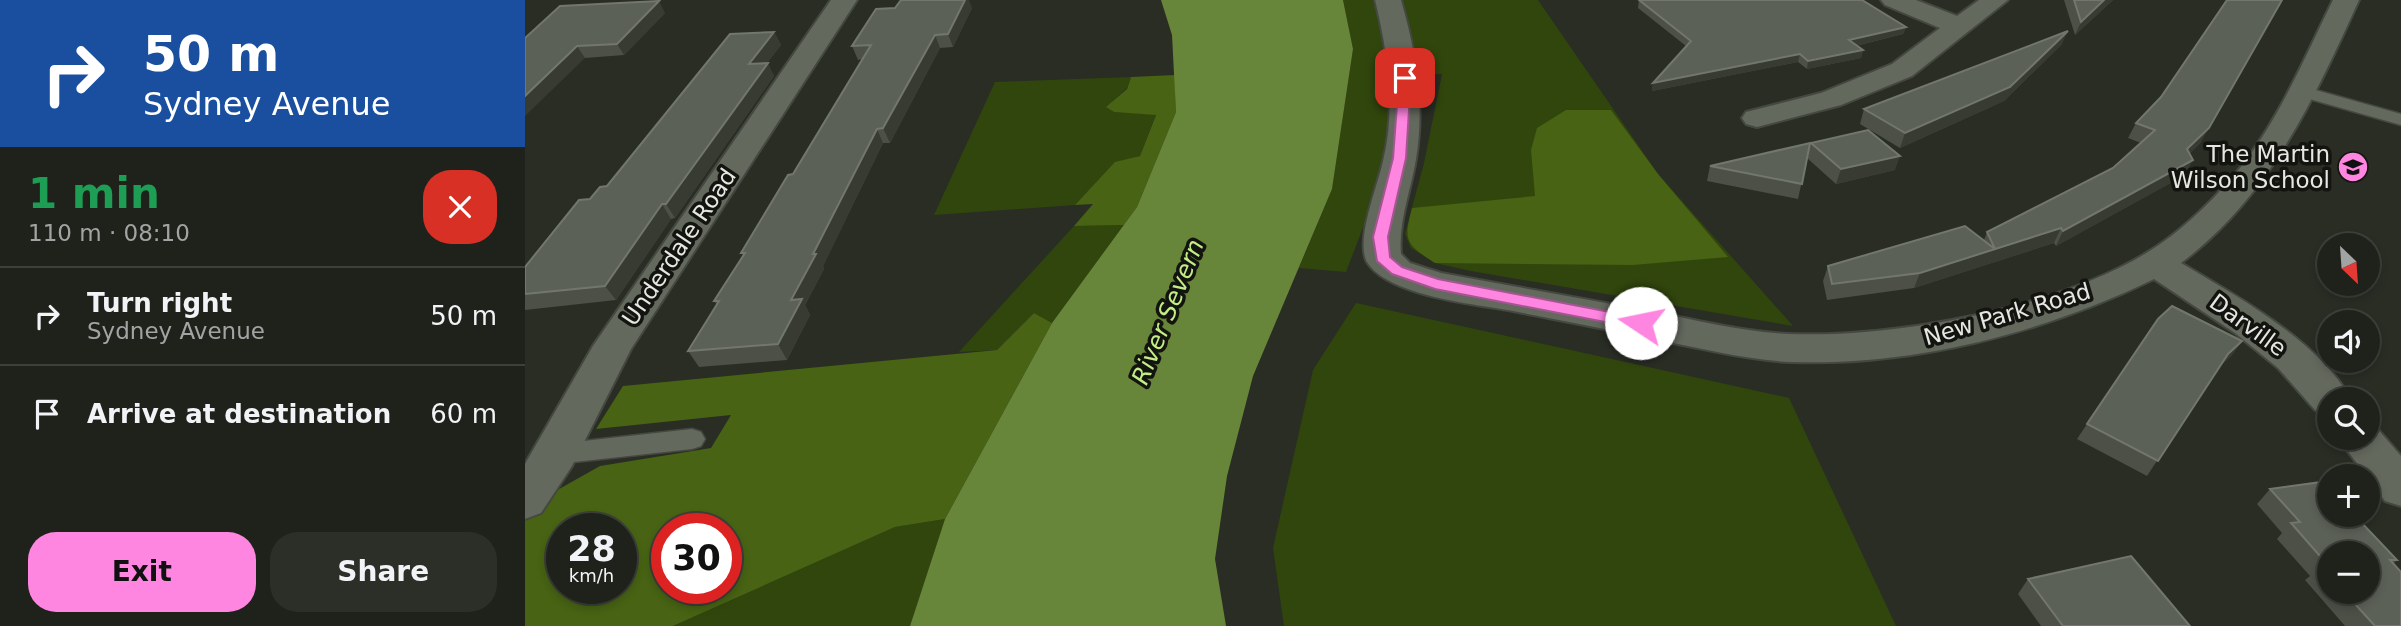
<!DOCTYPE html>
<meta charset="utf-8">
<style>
body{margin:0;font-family:"DejaVu Sans",sans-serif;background:#2c2f28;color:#f1f3f6;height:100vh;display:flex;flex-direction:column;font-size:26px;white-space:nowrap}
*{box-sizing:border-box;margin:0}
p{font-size:23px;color:#a1a4a3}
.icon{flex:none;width:38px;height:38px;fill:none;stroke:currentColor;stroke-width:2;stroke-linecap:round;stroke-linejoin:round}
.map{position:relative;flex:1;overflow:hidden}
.details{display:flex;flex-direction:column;background:#1f221b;width:525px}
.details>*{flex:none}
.top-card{background:#1a4fa0;color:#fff;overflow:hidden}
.needle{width:46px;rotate:155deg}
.fabs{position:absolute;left:1792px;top:233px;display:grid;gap:14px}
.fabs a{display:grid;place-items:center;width:63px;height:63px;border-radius:50%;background:#1f221b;box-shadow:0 4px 10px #0003,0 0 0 2px #3c3f3a;font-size:35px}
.speed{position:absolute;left:21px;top:513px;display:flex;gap:14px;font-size:35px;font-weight:700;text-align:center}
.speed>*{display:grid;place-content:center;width:91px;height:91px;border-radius:50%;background:#1f221b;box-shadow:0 4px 10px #0003,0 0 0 2px #3c3f3a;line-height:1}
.speed small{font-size:18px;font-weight:400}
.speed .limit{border:10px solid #d22;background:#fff;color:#111}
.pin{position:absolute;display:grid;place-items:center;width:60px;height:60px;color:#fff;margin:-30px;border-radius:14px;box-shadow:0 4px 10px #0006}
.me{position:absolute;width:77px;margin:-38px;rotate:281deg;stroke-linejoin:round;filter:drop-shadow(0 0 5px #0008)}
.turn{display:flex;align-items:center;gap:24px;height:147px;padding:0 28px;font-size:32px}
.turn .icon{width:91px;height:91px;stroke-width:2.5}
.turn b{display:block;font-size:49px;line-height:60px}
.round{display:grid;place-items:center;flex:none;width:74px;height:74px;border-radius:28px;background:#2c2f28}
.head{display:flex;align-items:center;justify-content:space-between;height:119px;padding:0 28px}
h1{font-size:42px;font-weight:700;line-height:52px;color:#1e9e55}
.button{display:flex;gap:14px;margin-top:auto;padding:14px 28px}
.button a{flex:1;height:80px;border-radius:28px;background:#fe85e0;color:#111;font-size:28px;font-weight:700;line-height:80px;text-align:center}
.button a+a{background:#2c2f28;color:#f1f3f6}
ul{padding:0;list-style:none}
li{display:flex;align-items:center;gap:21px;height:98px;padding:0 28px;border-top:2px solid #3c3f3a}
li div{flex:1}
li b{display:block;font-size:26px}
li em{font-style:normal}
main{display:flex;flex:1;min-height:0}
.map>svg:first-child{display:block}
.green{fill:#31460d}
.forest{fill:#476313;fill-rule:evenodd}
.water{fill:#68863a}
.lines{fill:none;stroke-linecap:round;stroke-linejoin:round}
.lane-casing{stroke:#454840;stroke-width:3}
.street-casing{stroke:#454840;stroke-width:4}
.lane{fill:#64695e;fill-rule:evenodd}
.street{fill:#64695e;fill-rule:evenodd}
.wall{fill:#4c5047;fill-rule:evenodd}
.shaded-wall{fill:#373b32}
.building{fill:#5c6157;stroke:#72766d;stroke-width:2}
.route{fill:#fe85e0;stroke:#a55692;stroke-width:2}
.labels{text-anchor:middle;stroke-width:7;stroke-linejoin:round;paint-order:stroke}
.poi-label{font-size:23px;fill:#e5e8e2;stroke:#131410;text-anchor:end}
.street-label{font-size:23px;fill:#e5e8e2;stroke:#131410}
.water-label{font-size:24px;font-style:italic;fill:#c3ee86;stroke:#131410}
</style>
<main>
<section class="details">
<div class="top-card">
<div class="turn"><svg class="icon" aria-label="right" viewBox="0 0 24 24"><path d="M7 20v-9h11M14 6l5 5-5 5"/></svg><div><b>50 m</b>Sydney Avenue</div></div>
</div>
<div class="head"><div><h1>1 min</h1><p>110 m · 08:10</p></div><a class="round" style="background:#d93025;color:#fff"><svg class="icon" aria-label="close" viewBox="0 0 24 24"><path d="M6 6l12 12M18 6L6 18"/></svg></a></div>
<ul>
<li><svg class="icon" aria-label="right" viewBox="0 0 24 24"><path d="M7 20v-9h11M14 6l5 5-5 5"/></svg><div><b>Turn right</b><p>Sydney Avenue</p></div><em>50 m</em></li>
<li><svg class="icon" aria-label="arrive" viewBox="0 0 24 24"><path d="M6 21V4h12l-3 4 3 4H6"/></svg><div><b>Arrive at destination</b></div><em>60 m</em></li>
</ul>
<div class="button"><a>Exit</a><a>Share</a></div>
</section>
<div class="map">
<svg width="1876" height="626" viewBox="0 0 1876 626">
<rect width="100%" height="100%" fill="#292d24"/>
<g class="green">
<path d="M818 0H851L865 55 863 122 852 191 821 272 774 268 807 189 828 49Z"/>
<path d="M875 0H1013L1133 174 1268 326 946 271 910 263 886 248 880 234 899 163 917 74 890 75Z"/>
<path d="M606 77 602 88 582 107 589 112 631 114 615 156 590 163 550 205 409 215 470 82Z"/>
<path d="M599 225 527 323 509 313 472 350 434 352 549 226Z"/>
<path d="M831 303 1264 398 1371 626H759L748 548 788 370Z"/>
<path d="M420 519 385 626H148L370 527Z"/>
</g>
<g class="forest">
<path d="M650 75 651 112 612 207 599 225 549 226 568 204 550 205 590 162 615 156 631 115 589 112 581 107 602 89 606 77Z"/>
<path d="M1041 110H1086L1133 174 1203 257 1108 265 910 263C881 244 878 242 887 208L1010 196 1006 150 1012 128Z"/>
<path d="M509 313 527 323 420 519 370 527 148 626H0V519L11 502 75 466 186 448 206 415 71 429 98 386 472 350ZM37 528H96V588H37ZM142 528H201V588H142Z"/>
</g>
<path class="water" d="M636 0H818L828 49 807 189 728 376 702 476 690 559 701 626H385L420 519 527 323 612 207 651 112 647 35Z"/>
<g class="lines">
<g class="lane-casing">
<g id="lane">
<path d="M1780 87 1876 114V125L1774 96 1771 92Z"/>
<path d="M167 429 176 432 180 439 176 446 167 449 31 464 22 461 18 454 22 447 31 444Z"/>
</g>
</g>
<g class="street-casing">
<g id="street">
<path d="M306 0H332L106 349 47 466 16 513 0 519V464L68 346Z"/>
<path d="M850 0H876C891 52 900 105 891 159 886 191 873 221 876 254L885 263 916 273C985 286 1055 298 1124 311 1171 320 1218 332 1265 334 1370 338 1533 308 1623 252 1654 233 1682 206 1706 179 1751 127 1778 61 1808 0H1834C1789 99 1745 196 1656 263 1712 296 1793 341 1826 399H1804V414L1790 410 1753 368 1710 333 1629 279C1518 333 1389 366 1266 362 1223 360 1180 349 1137 341 1088 330 1038 321 988 311 950 304 863 296 842 262 830 240 853 185 858 161 871 108 863 53 850 0Z"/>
<path d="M1356 0H1391L1432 16 1454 0H1483L1387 76 1316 105 1232 127 1221 124 1217 118 1221 112 1296 93 1367 64 1415 28 1360 5Z"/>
<path d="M1843 424 1850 426 1876 456V506L1860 501 1813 438H1843Z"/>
</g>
</g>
<use href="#lane" class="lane"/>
<use href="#street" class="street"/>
</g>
<g class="wall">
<path d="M1114 0 1381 27 1378 34 1331 46 1338 50 1336 58 1282 69 1273 62 1127 91 1128 83 1161 46 1113 8Z"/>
<path d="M1539 0H1588L1550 35Z"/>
<path d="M447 8 428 47 415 48 365 143H358L298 266 299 269 280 305 285 315 262 360 174 367 163 351 192 305 189 301 218 255 216 253 268 174 337 59 333 60 327 46Z"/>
<path d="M140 13 99 55 60 58 0 38Z"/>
<path d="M249 32 256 45 242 63 249 76 150 218 146 219 91 300 0 310V267L65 199 82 186Z"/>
<path d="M1537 44 1479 101 1375 148 1335 124 1339 109Z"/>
<path d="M1611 123 1676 142 1665 153 1660 175 1531 246 1529 243 1389 288 1302 300 1298 281 1303 266 1459 240 1462 232 1588 168 1616 143 1603 138Z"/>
<path d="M1286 143 1370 170 1311 184 1282 158 1273 199 1182 181 1185 166Z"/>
<path d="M1717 341 1706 356 1693 368 1622 476 1552 439 1562 424Z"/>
<path d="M1745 489 1840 518 1836 522 1872 560 1868 564 1876 626H1820L1780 580 1785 576 1752 539 1757 533 1732 504ZM1804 553 1843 592H1804Z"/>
<path d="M1503 579 1665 626H1516L1493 594Z"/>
</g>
<g class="shaded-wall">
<path d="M433 0H444L447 8 428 47 423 34Z"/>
<path d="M1579 0H1588L1550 35 1556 22Z"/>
<path d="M1758 0 1676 142 1654 164 1662 149Z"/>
<path d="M134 1 140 13 99 55 92 44Z"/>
<path d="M1381 27 1378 34 1322 48 1324 40Z"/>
<path d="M1543 31 1537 44 1479 101 1375 148 1380 133Z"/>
<path d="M249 32 256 45 231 77 224 64Z"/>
<path d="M410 35 415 48 365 143 358 128Z"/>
<path d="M52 46 60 58 0 116V96Z"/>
<path d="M1338 50 1336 58 1282 69 1283 61Z"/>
<path d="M1275 54 1273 62 1127 91 1128 83Z"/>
<path d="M243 63 249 76 150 218 141 204Z"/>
<path d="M352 129 358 143 298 266 299 269 280 305 285 315 262 360 253 344 266 300Z"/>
<path d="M1375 156 1370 170 1311 184 1316 169Z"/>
<path d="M1668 160 1660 175 1531 246 1538 231Z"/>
<path d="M137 204 146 219 91 300 80 286Z"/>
<path d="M1536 228 1529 243 1389 288 1395 273Z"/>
<path d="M1717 341 1706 356 1692 369 1703 354Z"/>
</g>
<g class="building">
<path d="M376 0H440L423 34 410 35 358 128 352 129 288 254H291L266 300 277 299 253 344 163 351 194 301H189L220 253H216L263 175 268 174 346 45 327 46 351 9 370 8Z"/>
<path d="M1114 0H1337L1381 27 1324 40 1338 50 1283 61 1275 54 1128 83 1166 41Z"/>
<path d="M1549 0H1579L1556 22Z"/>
<path d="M1702 0H1757L1684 128 1662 149 1668 160 1538 231 1536 228 1395 273 1307 284 1303 266 1440 226 1470 249 1462 232 1588 168 1630 130 1611 123 1636 97Z"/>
<path d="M134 1 92 44 52 46 0 96V38L35 6Z"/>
<path d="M1543 31 1485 87 1380 133 1339 109Z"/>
<path d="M249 32 224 64 243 63 141 204H137L80 286 0 294V267L54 200 65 199 75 187 82 186 205 34Z"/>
<path d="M1343 130 1375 156 1316 169 1286 143Z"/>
<path d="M1285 143 1277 184 1185 166Z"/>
<path d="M1647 306 1717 341 1703 354 1633 461 1562 424 1633 319Z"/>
<path d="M1804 481V514H1837L1840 518 1833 519 1872 560H1865L1876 572V626H1850L1819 592H1843V553H1804V575L1795 565 1802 564 1766 523 1775 522 1745 489Z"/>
<path d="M1606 556 1665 626H1538L1503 579Z"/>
</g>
<path class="route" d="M880 75 886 78 881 158 863 237 865 257 877 267 913 279 1116 318 1122 320V327L1116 329 910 289 867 274 852 261 848 237 868 158 874 78Z"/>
<defs>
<g id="school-disc" transform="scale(1.575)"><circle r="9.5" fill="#fe85e0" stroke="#131410"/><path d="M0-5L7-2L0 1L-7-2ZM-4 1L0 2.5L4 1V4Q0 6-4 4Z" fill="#111"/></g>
</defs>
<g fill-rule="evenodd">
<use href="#school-disc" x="1828" y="167"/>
</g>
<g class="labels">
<g class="poi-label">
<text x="1805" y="162">The Martin<tspan x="1805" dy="26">Wilson School</tspan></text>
</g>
<g class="street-label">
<text transform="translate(154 247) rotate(-56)" y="8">Underdale Road</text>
<text transform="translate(1482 314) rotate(-16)" y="8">New Park Road</text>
<text transform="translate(1723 325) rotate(36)" y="8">Darville</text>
</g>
<g class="water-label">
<text transform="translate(643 312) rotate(-68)" y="8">River Severn</text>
</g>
</g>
</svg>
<div class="fabs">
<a><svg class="needle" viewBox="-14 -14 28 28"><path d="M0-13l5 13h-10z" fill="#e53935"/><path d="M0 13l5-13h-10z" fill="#a1a4a3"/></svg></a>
<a><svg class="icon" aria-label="sound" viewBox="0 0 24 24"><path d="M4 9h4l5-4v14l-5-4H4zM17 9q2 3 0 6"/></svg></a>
<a><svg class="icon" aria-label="search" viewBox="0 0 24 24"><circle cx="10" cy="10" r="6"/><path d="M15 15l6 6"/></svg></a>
<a>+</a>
<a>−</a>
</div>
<div class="speed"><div>28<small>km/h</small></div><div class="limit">30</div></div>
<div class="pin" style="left:880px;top:78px;background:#d93025"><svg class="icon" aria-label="arrive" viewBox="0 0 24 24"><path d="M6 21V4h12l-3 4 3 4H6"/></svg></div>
<svg class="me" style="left:1116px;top:323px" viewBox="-20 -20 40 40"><circle r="19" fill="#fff"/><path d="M0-13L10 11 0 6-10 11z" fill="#fe85e0"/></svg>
</div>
</main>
